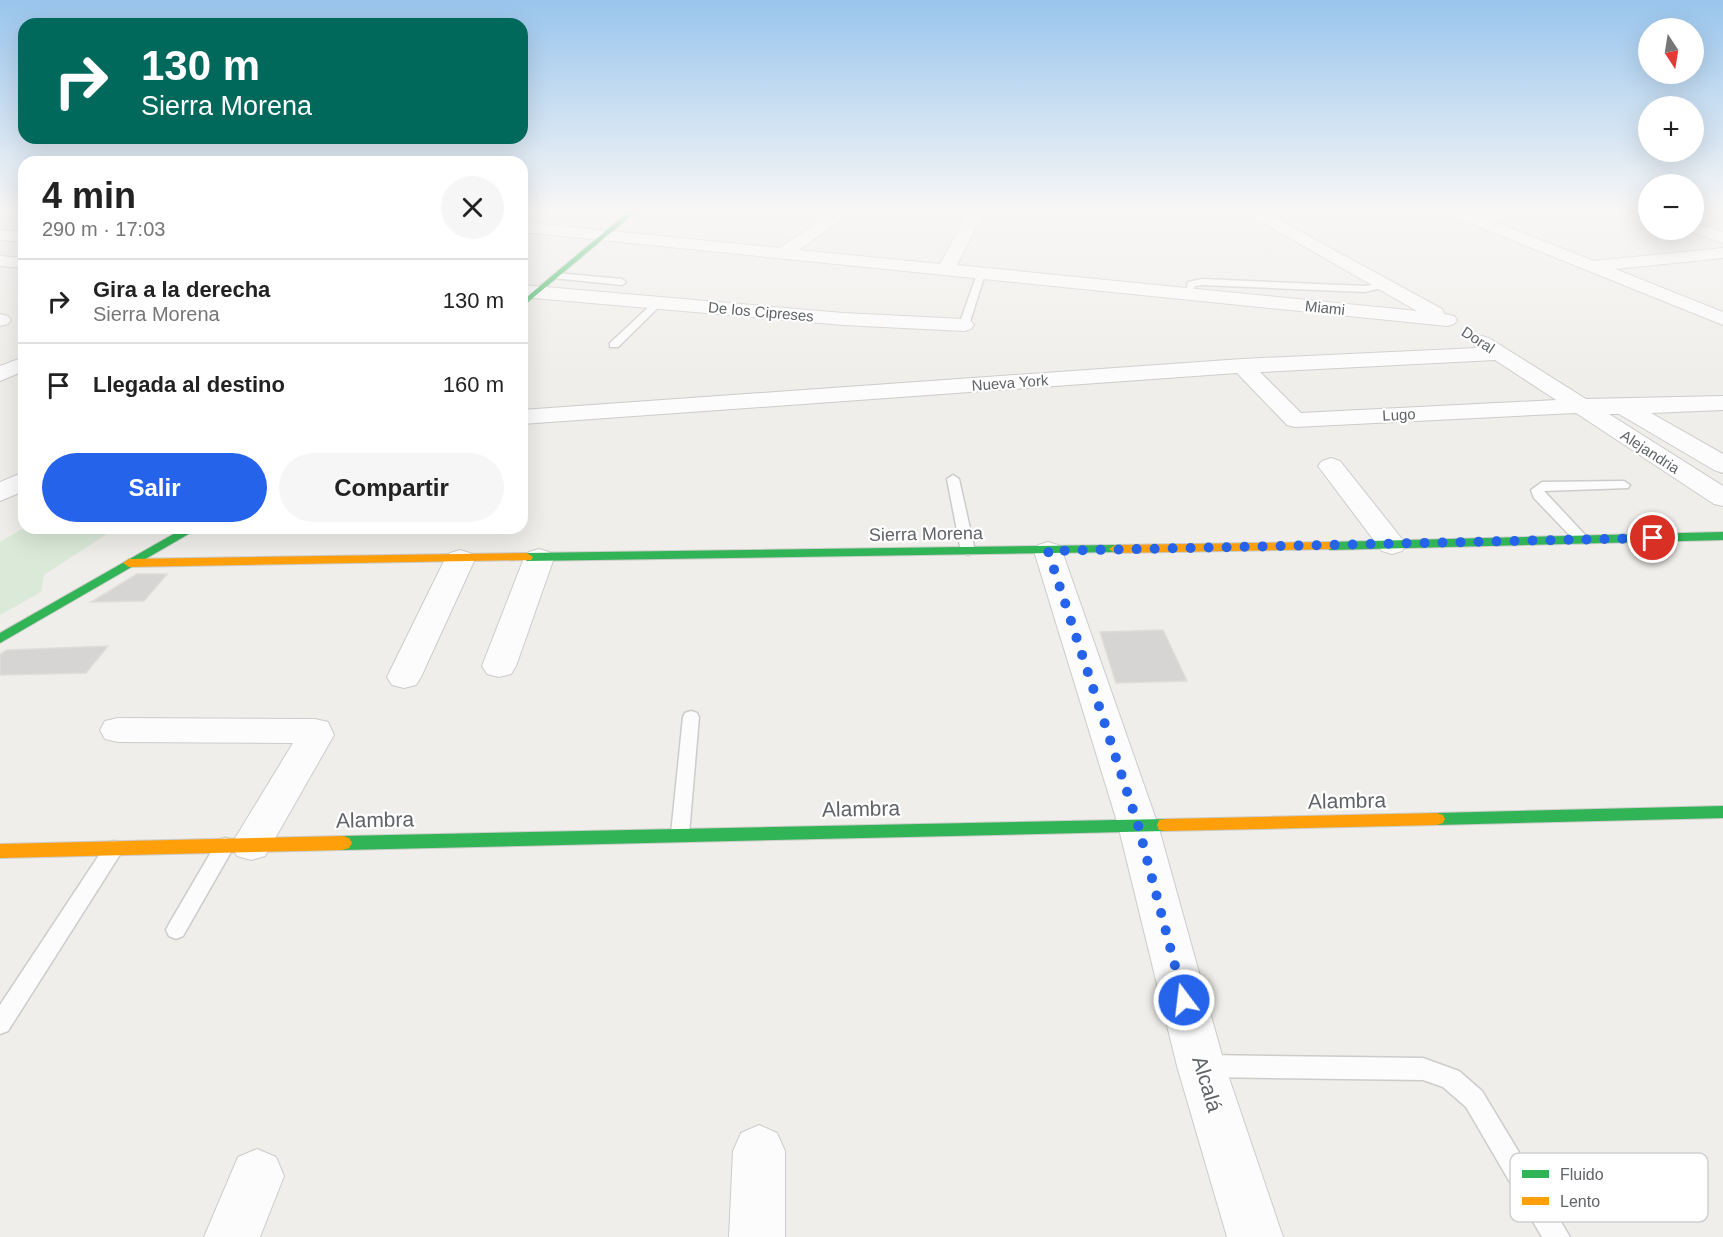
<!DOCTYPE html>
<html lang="es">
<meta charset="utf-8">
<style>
body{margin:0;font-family:Arial,sans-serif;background:#f6f6f6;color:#222;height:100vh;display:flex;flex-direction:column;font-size:22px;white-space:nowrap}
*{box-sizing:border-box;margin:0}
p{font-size:20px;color:#767676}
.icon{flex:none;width:33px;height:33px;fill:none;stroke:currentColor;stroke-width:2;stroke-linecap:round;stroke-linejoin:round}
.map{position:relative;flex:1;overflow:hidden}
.drawer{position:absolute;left:18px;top:156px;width:510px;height:378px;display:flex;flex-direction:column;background:#fff;border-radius:18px;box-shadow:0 6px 24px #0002}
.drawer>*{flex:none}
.banner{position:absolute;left:18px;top:18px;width:510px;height:126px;border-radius:18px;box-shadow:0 6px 24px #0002;background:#00695c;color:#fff;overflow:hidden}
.needle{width:39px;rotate:168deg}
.tools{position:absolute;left:1638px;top:18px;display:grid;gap:12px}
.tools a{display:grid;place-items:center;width:66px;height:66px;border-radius:50%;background:#fff;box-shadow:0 6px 24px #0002;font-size:30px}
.pin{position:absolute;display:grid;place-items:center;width:51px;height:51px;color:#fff;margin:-26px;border:3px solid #fff;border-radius:50%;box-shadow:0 2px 6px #0007}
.me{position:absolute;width:66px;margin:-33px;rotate:345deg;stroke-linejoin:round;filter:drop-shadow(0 0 4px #0008)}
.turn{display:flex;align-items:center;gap:21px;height:126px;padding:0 24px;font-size:27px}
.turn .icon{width:78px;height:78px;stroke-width:2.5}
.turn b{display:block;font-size:42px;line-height:51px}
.round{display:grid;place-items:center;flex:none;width:63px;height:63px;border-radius:32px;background:#f6f6f6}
.head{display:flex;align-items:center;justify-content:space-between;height:102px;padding:0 24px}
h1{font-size:36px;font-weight:700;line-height:45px}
.button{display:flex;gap:12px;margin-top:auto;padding:12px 24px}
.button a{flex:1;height:69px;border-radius:36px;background:#2563eb;color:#fff;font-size:24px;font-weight:700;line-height:69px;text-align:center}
.button a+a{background:#f6f6f6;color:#222}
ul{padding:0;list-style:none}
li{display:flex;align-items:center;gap:18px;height:84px;padding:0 24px;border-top:2px solid #e0e0e0}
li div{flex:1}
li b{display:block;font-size:22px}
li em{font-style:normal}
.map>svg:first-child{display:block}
.green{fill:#dae9d8}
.building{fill:#d6d5d3;stroke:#deddda;stroke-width:1.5}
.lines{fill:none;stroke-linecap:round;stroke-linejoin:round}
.lane-casing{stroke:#cccccb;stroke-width:3}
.street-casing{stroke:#cccccb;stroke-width:2}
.fast-casing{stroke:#cccccb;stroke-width:2}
.slow-casing{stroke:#cccccb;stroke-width:2}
.lane{fill:#fdfcfc;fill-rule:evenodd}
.street{fill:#fdfcfc;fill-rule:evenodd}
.fast{fill:#30b455;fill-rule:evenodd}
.slow{fill:#ff9f0a;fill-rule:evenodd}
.route{stroke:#2563eb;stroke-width:10;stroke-dasharray:0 18}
.labels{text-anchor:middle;stroke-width:4.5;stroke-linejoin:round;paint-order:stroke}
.far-street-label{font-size:15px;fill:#606367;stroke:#fff}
.street-label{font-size:18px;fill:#606367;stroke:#fff}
.near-street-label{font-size:21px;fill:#606367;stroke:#fff}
.key{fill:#fff;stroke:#cfd0d1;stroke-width:1.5}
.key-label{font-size:16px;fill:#606367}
</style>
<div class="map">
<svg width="1723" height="1237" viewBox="0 0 1723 1237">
<rect width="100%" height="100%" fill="#efeeea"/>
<path class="green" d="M24 528H116L44 575 41 592 0 615V542Z"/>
<g class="building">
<path d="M137 574H167L144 601 91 602Z"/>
<path d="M1163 630 1187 681 1116 683 1100 632Z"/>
<path d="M108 646 86 673 0 675V654L7 650Z"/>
</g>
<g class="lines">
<g class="lane-casing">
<g id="lane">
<path d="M538 209H548L522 222V217Z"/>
<path d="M981 271 985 274 969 325 961 327 959 325 977 274Z"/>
<path d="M556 273 622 279 626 282 622 285 553 278 552 276Z"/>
<path d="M1202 279 1365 286 1386 283 1390 286 1365 292 1202 285 1195 286 1191 296H1185L1188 282Z"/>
<path d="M656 300 664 302 618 347H610V343Z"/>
<path d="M953 475 959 479 975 551 968 555 961 551 947 479Z"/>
<path d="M1624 481 1630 485 1628 488 1544 491 1587 537 1589 540 1587 543H1577L1534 498 1531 490 1542 482Z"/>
<path d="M691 711 697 713 699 717 689 834 687 839 680 841 673 839 671 834 683 717 685 713Z"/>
<path d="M225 838 232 840 235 845 183 936 176 939 169 936 166 930 169 924 218 840Z"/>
<path d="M114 841 121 843 124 848 121 853 8 1031 0 1034V1005L107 843Z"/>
<path d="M1206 1055 1423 1058 1459 1071 1482 1091 1570 1237H1542L1466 1107 1443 1087 1423 1080 1206 1077 1198 1074 1194 1066 1198 1058Z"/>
</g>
</g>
<g class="street-casing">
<g id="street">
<path d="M838 209H857L799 250 940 264 970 209H986L957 265 1417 311 1239 209H1259L1442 309 1444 314 1454 316 1457 320 1454 324 1447 326 522 232V222L779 248Z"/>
<path d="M1440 209H1462L1594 261 1723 248V258L1615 269 1723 312V325L1442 212Z"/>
<path d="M1628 209H1648V218L1630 212Z"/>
<path d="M1694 223 1723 232V243L1688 231 1687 230H1694Z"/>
<path d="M0 230 24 232V242L0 240Z"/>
<path d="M0 256 24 258V268L0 266Z"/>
<path d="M522 285 843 313 964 319 971 321 974 325 971 329 964 331 843 325 522 297Z"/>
<path d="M0 314 8 316 11 320 8 324 0 326Z"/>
<path d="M1482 336 1489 338 1586 399 1723 396V410L1651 413 1723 454V473L1714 470 1619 414H1609L1723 486V506L1714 504 1576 413 1295 427 1287 425 1237 373 522 424V410L1242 359 1477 348 1472 342 1475 338ZM1495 360 1556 400 1301 413 1260 372Z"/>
<path d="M24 357V371L0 381V366Z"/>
<path d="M1331 458 1340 461 1402 539 1406 545 1402 551 1392 554 1382 551 1318 466 1322 461Z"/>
<path d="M24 472V491L0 501V482Z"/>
<path d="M1048 542 1058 545 1062 551 1158 825 1225 1066 1283 1237H1227L1177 1066 1118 825 1034 551 1038 545Z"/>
<path d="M539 549 549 552 554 558 516 666 511 674 499 677 487 674 482 666 524 558 529 552Z"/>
<path d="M460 550 470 553 475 559 421 677 416 685 404 688 392 685 387 677 445 559 450 553Z"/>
<path d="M118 718 315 719 328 722 334 735 265 856 251 860 237 856 231 845 293 743 118 742 105 739 100 730 105 721Z"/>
<path d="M759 1125 777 1133 785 1151V1237H729L733 1151 741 1133Z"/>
<path d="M257 1149 276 1157 284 1176 260 1237H204L238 1157Z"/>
</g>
</g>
<g class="fast-casing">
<g id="fast">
<path d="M632 209H639L522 307V301Z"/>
<path d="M184 528H199L0 643V633Z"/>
<path d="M1723 532V540L1330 550 1324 546 1330 542Z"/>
<path d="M1115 545 1121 549 1119 552 527 561 521 557 527 553Z"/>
<path d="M1723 806V818L1437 825 1431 823 1429 819 1431 815 1437 813Z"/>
<path d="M1165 819 1171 820 1173 825 1171 830 1165 831 343 850 337 848 334 843 337 838 343 836Z"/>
</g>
</g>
<g class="slow-casing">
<g id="slow">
<path d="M1330 542 1336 546 1334 549 1115 553 1109 549 1115 545Z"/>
<path d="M527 553 533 557 531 560 129 567 123 563 129 559Z"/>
<path d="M1437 813 1443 815 1445 819 1443 823 1437 825 1165 831 1159 830 1157 825 1159 820 1165 819Z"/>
<path d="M343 836 349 838 352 843 349 848 343 850 0 858V844Z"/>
</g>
</g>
<use href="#lane" class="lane"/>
<use href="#street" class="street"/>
<use href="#fast" class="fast"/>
<use href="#slow" class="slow"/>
</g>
<linearGradient id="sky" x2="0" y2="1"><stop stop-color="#99c5ed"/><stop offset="0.55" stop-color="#f8f7f6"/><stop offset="1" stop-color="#f8f7f6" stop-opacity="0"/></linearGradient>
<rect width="1723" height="382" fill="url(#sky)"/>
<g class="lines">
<path class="route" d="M1184 1000 1138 825 1048 551 1653 538"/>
</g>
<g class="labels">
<g class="far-street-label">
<text transform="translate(1325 308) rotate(6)" y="5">Miami</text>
<text transform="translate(761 312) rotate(5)" y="5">De los Cipreses</text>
<text transform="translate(1478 340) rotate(33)" y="5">Doral</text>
<text transform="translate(1010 383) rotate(-4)" y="5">Nueva York</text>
<text transform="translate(1399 415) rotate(-3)" y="5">Lugo</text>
<text transform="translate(1650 452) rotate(33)" y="5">Alejandria</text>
</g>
<g class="street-label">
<text transform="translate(926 534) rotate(-1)" y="6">Sierra Morena</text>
</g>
<g class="near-street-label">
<text transform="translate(1347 801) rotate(-1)" y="7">Alambra</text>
<text transform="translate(861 809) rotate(-1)" y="7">Alambra</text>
<text transform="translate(375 820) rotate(-1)" y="7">Alambra</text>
<text transform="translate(1207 1084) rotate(73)" y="7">Alcalá</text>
</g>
</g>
<rect x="1510" y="1153" width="198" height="69" rx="9" class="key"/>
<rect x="1522" y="1170" width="27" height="8" fill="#30b455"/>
<rect x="1522" y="1197" width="27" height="8" fill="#ff9f0a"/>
<g class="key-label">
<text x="1560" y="1180">Fluido</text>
<text x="1560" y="1207">Lento</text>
</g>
</svg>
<div class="tools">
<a><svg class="needle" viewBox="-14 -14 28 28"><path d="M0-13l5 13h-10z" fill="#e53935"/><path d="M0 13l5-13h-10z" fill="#767676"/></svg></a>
<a>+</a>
<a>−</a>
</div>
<div class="pin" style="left:1653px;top:538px;background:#d93025"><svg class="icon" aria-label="arrive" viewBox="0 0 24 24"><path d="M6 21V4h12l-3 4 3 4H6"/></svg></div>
<svg class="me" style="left:1184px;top:1000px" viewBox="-20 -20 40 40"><circle r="17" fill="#2563eb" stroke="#fff" stroke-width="3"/><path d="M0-11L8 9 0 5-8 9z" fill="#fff"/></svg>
<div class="banner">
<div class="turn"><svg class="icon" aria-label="right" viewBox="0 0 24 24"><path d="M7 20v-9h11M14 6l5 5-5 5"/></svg><div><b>130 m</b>Sierra Morena</div></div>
</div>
<section class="drawer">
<div class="head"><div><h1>4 min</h1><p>290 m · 17:03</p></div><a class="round"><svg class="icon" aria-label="close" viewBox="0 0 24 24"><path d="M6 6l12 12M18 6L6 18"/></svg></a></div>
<ul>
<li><svg class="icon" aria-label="right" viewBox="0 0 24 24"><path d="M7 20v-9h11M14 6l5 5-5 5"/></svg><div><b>Gira a la derecha</b><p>Sierra Morena</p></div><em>130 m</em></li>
<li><svg class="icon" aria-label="arrive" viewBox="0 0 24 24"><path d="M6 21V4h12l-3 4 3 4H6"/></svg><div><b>Llegada al destino</b></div><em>160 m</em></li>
</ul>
<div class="button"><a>Salir</a><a>Compartir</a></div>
</section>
</div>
